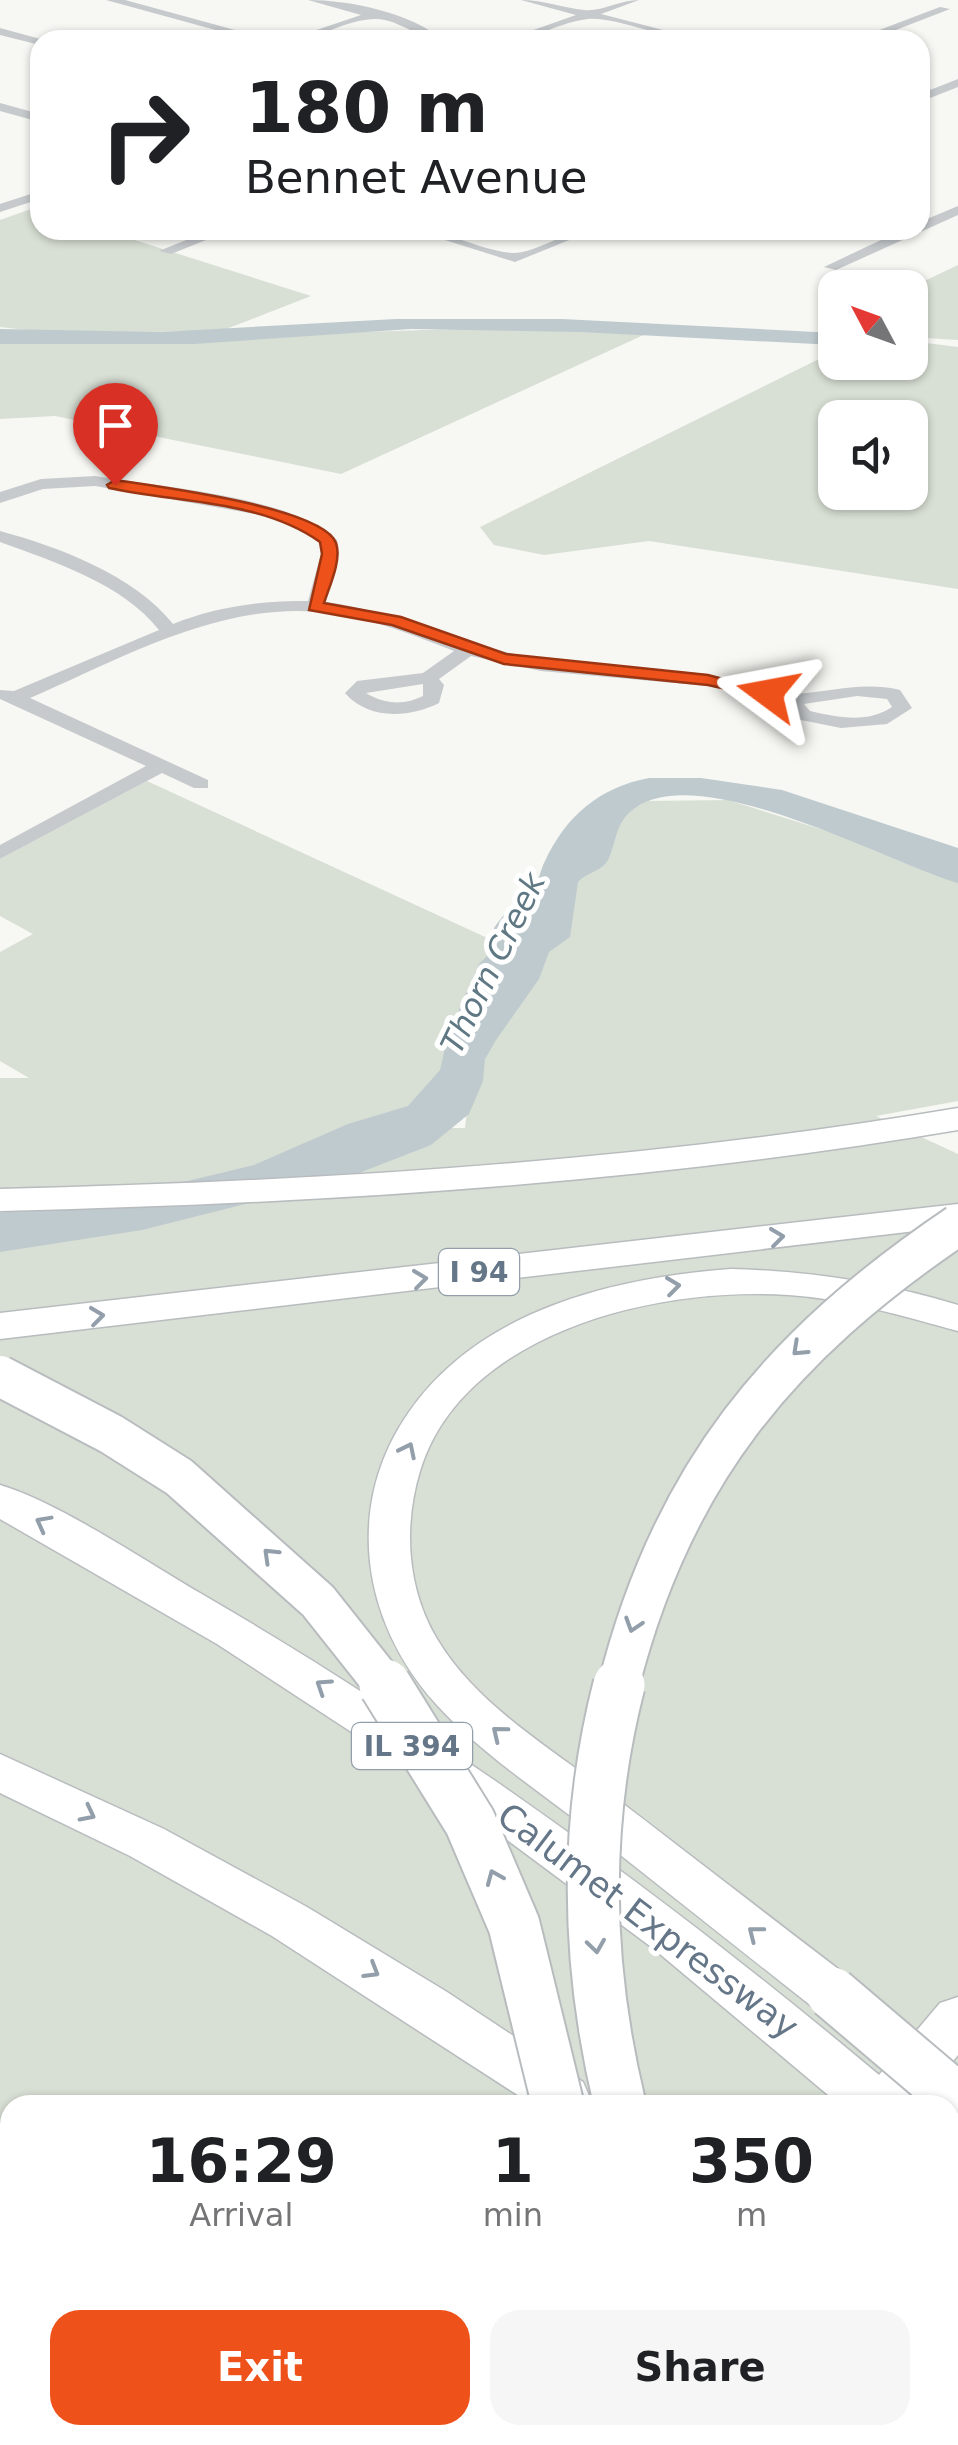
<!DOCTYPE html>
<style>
body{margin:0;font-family:"DejaVu Sans",sans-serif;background:#f6f6f6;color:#202124;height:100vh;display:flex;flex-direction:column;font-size:38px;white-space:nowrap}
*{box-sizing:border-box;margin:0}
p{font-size:32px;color:#757577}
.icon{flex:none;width:55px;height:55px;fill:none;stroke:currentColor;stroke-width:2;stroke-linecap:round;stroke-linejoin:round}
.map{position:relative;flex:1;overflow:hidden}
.side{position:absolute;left:0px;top:2095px;width:960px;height:350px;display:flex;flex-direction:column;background:#fff;border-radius:30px 30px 0 0;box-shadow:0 2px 8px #0004}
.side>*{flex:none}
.banner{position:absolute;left:30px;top:30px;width:900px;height:210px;border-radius:30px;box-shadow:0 2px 8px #0004;background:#fff;color:#202124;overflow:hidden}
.needle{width:65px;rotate:311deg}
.buttons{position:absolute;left:818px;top:270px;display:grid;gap:20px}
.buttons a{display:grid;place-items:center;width:110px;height:110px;border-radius:20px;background:#fff;box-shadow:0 2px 8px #0004;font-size:50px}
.pin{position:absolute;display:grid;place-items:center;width:85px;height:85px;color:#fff;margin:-102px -42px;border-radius:50% 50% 50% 0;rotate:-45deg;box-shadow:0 0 10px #0007}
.pin .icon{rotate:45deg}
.me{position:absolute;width:110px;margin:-55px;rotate:283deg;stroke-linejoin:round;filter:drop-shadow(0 0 8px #0008)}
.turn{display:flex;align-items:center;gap:35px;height:210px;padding:0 50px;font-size:45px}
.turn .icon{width:130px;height:130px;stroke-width:2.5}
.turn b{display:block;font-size:70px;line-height:85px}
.eta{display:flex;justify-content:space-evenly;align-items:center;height:170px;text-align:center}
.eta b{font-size:60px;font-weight:700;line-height:70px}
.action{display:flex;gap:20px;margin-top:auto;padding:20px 50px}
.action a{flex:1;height:115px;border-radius:30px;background:#ef511b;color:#fff;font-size:40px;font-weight:700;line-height:115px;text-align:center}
.action a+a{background:#f6f6f6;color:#202124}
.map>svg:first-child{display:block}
.green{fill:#d8dfd4;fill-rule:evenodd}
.water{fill:#bfcacf}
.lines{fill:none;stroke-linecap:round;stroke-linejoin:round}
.highway-casing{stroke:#b8bcbf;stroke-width:3}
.minor{fill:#c6cacd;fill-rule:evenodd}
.highway{fill:#fff;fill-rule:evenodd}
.highway-bridge-far1-casing{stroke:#b8bcbf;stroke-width:44;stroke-linecap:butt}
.highway-bridge-casing{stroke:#b8bcbf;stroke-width:55;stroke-linecap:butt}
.highway-bridge-far1{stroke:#fff;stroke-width:40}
.highway-bridge{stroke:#fff;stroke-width:51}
.oneway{stroke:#929fab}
.route{fill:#ef511b;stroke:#9b3512;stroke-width:2.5}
.labels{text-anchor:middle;stroke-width:10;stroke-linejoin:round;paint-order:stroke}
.shield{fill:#fff;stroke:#929fab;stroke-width:2.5}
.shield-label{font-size:28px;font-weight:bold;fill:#647687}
.water-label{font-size:32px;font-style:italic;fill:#5f7883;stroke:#fff}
.near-street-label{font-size:35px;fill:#647687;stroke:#fff}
</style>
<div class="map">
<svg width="958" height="2445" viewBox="0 0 958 2445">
<rect width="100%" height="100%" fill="#f7f7f3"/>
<g class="green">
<path d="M34 208 40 210V230H103L311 296 221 331 54 333 0 327V220Z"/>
<path d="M958 265V340L910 337V288Z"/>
<path d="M561 326 650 332 341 474 55 416 0 419V343Z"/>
<path d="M910 341 958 347V589L649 541 544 555 494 545 480 527 835 351V362H910ZM835 418H910V492H835Z"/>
<path d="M147 781 526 956 418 1110 366 1128H465L474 1052 611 821 647 801 728 800 958 872V1101L876 1116 958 1154V2445H0V1078H29L0 1061V952L33 934 0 916V859ZM10 2105H950V2435H10Z"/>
</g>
<g class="water">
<path d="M396 319H562L835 333V345L580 332 411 329 194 344H0V329L161 332Z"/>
<path d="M649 778H701L782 790 958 848V883C889 863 692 754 630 812 615 825 616 844 608 860 601 872 587 872 578 882L570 937 549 952 539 979 496 1040 485 1059 483 1081 469 1114 431 1145 341 1180 142 1230 0 1252V1213L163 1187 254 1165 348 1124 408 1106 440 1070 448 1035 479 964 497 946 494 928C506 909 523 899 536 882 541 875 541 868 545 861 566 816 600 787 649 778Z"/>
</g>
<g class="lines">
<g class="highway-casing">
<g id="highway">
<path d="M958 1108V1130C640 1184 322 1203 0 1211V1189C322 1181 640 1162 958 1108Z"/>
<path d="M958 1204V1226L0 1339V1313Z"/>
<path d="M731 1269C810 1271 883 1282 958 1305V1331C902 1316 847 1299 789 1295 660 1286 463 1330 420 1471 403 1527 407 1589 437 1639 476 1704 546 1745 605 1790 687 1852 768 1916 850 1978L857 1993 850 2008 832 2014 814 2008C740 1950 667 1892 594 1834 541 1792 481 1754 436 1704 361 1621 344 1505 409 1412 481 1309 614 1278 731 1269Z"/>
<path d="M0 1485C58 1502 145 1561 200 1593 441 1733 666 1896 879 2075L940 2003 958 1997V2055L917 2105H840L654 1949 440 1790 217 1644 0 1519Z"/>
<path d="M0 1754 164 1829 307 1907 447 1992 583 2082 590 2098 587 2105H533L272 1936 130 1856 0 1793Z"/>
<path d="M950 2145 958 2148V2200L950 2197Z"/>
<path d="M958 2273V2332L950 2335V2276Z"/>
<path d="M950 2372 958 2375V2433L950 2430Z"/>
<path d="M551 2435H702L698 2445H549Z"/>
<path d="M708 2435H766L770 2445H712Z"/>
<path d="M818 2435H880L876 2445H814Z"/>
</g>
</g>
<g class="minor">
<path d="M106 0H125L272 40H252Z"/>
<path d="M308 0C350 0 411 13 443 40 418 40 399 18 374 19 344 20 318 40 287 40L361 15Z"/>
<path d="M521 0C544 0 563 8 584 10 601 12 620 0 639 0L601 14 702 40C667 40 614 16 588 19 559 22 535 40 505 40L576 15Z"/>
<path d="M940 7 950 9 870 40H853Z"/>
<path d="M0 28 44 40H40V45L0 35Z"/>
<path d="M958 79V87L920 102V94Z"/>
<path d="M0 103 40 114V122L0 111Z"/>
<path d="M40 191V199L0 212V204Z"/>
<path d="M958 206V215L836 270 824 267 902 230H920V222Z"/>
<path d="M211 230H231L171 254 159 251Z"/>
<path d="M413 230C448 230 478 250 512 253 535 254 565 230 594 230L515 262Z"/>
<path d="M95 476C158 487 293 496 337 540L339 554 326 602C399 612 465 646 538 659 593 668 650 667 705 674 734 678 765 695 794 694 831 692 862 681 900 690L912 708 887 724 841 728 796 719 784 704 708 686 541 671 471 656 439 679 444 685 439 703C409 718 368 720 345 693L357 681 423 673 454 651C413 635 374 619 329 613 224 599 123 658 30 698L208 780V788H194L162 773 0 859V845L146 766 0 699V690L14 691 159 630C122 583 54 562 0 542V531C59 547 134 575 173 624 214 607 263 600 308 601L321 554 320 542 292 525 261 515 95 486 43 489 0 503V492L41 479ZM423 684V696C403 706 384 704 366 693ZM857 696 887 699 892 707C867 724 837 717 810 711L804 704Z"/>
</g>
<use href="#highway" class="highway"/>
<g class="highway-bridge-far1-casing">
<g id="highway-bridge-far1">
<path d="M0 1376 111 1434 179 1477 318 1601 387 1688"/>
<path d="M618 1688C671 1475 779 1346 958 1225"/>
</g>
</g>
<g class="highway-bridge-casing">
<g id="highway-bridge">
<path d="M385 1685 470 1822 514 1925 558 2105"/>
<path d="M619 1685C583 1825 586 1965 620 2105"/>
<path d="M832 1993 958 2100"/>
</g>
</g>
<use href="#highway-bridge-far1" class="highway-bridge-far1"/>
<use href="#highway-bridge" class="highway-bridge"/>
</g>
<defs><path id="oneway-chevron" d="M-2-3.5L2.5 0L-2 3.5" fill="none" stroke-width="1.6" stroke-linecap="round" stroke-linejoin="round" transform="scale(2.5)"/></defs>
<g class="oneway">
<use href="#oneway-chevron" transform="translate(777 1237) rotate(-7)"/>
<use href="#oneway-chevron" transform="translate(420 1279) rotate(-7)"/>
<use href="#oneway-chevron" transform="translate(673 1286) rotate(-7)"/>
<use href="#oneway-chevron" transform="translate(97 1316) rotate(-7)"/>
<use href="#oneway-chevron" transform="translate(799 1349) rotate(137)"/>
<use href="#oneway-chevron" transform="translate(408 1450) rotate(-64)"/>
<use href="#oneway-chevron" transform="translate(43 1523) rotate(-152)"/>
<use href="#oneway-chevron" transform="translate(270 1555) rotate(-136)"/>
<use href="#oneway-chevron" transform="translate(633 1625) rotate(108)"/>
<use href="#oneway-chevron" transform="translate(323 1686) rotate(-147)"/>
<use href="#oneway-chevron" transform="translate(499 1733) rotate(-141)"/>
<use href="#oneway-chevron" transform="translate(88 1814) rotate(27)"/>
<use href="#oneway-chevron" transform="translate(494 1877) rotate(-113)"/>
<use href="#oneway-chevron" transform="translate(755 1933) rotate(-142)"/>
<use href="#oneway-chevron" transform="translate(596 1946) rotate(82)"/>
<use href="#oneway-chevron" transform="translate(372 1971) rotate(31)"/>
</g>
<path class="route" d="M115 480C153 486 323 507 336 543 342 560 329 587 324 603L401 617 506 654 708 675 776 693 768 698 708 685 504 664 392 625 309 610 322 554 320 542C261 500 178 503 109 488L107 485Z"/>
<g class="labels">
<g class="shield">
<rect x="439" y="1249" width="80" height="46" rx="8"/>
<rect x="352" y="1723" width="120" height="46" rx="8"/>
</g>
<g class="shield-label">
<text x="479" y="1282">I 94</text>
<text x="412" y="1756">IL 394</text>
</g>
<g class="water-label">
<text transform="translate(493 963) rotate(-64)" y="11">Thorn Creek</text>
</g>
<g class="near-street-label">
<text transform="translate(648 1921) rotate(37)" y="12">Calumet Expressway</text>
</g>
</g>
</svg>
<div class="buttons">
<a><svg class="needle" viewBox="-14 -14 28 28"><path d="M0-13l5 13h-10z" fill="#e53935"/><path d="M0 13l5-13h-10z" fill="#757577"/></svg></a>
<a><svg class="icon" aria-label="sound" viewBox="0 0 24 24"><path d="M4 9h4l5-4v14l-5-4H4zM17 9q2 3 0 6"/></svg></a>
</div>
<div class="pin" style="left:115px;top:485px;background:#d93025"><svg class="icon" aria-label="arrive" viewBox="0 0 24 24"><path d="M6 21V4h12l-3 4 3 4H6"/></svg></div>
<svg class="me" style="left:768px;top:693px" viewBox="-20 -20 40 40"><path d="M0-17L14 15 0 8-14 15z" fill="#ef511b" stroke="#fff" stroke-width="4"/></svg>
<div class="banner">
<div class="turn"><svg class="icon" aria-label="right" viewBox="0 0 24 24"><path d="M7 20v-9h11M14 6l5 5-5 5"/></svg><div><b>180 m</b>Bennet Avenue</div></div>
</div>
<section class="side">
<div class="eta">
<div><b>16:29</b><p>Arrival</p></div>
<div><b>1</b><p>min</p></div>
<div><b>350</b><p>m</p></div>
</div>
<div class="action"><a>Exit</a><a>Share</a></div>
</section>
</div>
